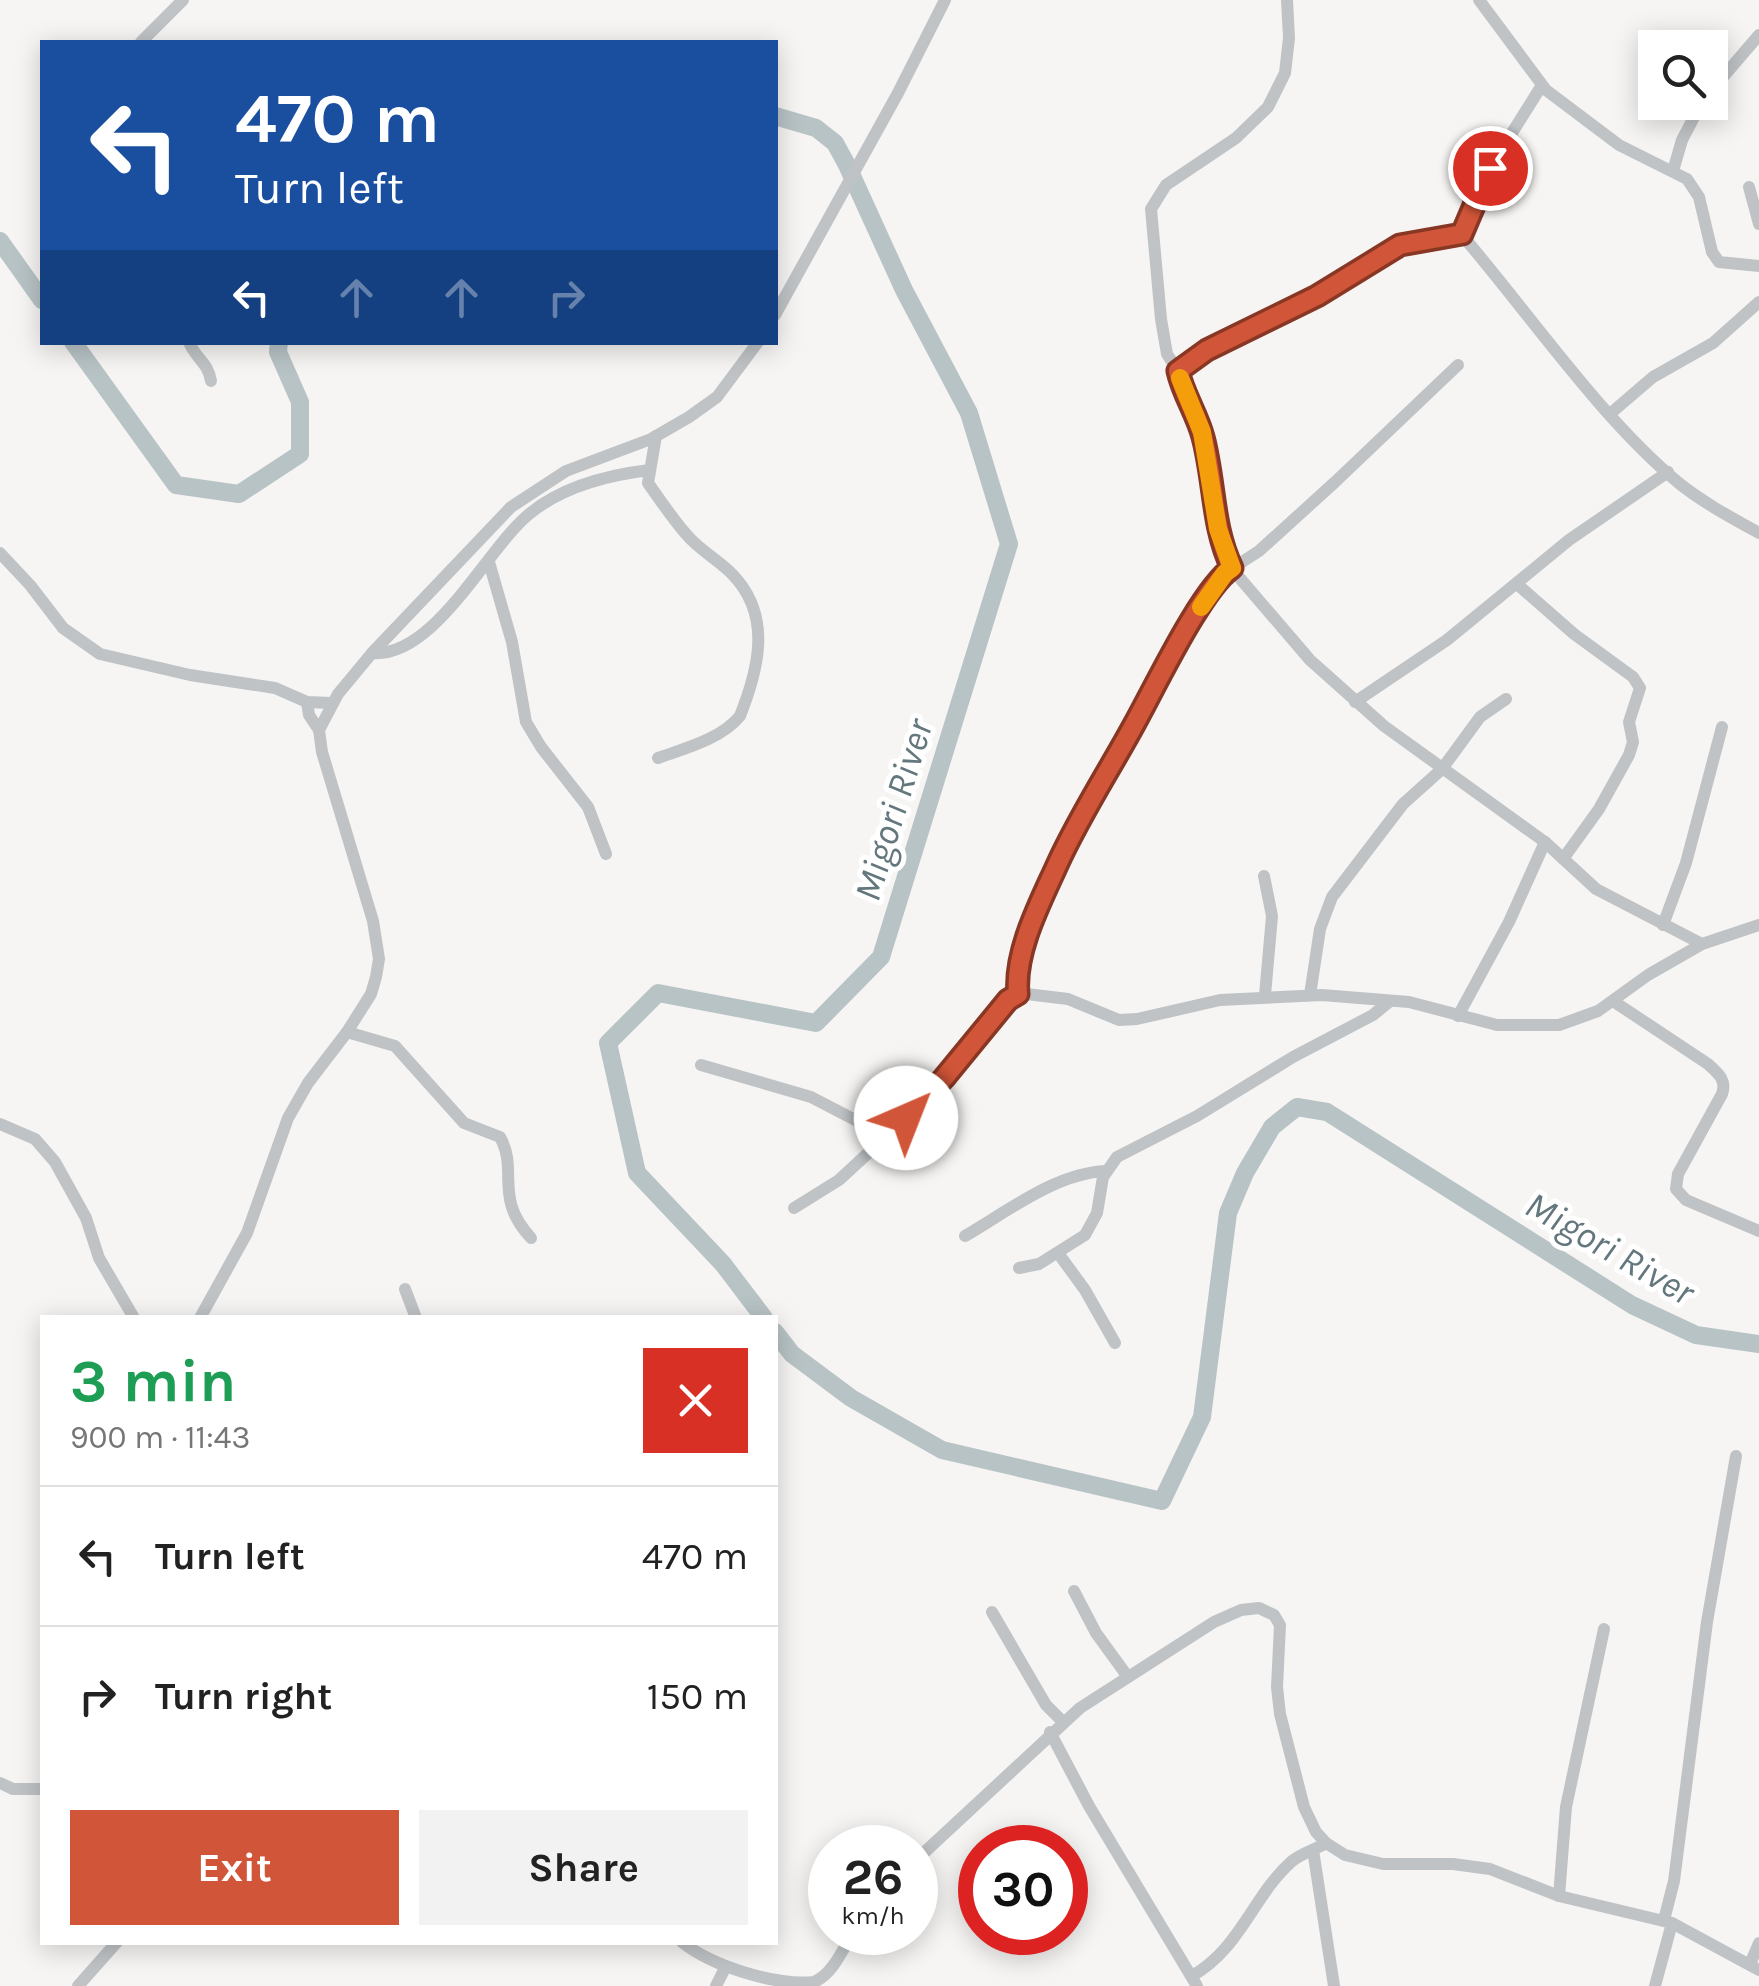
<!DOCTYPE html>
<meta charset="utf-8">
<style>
body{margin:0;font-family:Karla,sans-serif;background:#f2f2f2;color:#222;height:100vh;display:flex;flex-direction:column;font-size:38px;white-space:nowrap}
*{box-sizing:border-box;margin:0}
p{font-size:32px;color:#767676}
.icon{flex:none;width:55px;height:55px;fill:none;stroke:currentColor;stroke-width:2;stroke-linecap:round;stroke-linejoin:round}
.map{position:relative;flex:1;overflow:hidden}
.panel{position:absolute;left:40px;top:1315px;width:738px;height:630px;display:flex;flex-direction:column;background:#fff;border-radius:0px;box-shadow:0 5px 25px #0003}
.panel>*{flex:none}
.guide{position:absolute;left:40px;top:40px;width:738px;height:305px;border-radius:0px;box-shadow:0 5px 25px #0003;background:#1a4fa0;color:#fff;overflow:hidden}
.controls{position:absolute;left:1638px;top:30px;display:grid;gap:20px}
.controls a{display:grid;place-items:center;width:90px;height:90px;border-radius:0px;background:#fff;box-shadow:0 5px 25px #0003;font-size:50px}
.speed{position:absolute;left:808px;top:1825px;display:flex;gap:20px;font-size:50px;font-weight:700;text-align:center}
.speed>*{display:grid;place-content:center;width:130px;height:130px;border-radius:50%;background:#fff;box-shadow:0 5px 25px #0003;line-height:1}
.speed small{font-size:25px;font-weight:400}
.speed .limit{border:15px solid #d22;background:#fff;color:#111}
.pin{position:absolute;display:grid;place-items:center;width:85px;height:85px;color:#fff;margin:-42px;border:5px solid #fff;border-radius:50%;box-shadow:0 2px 10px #0007}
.me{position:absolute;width:110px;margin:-55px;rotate:44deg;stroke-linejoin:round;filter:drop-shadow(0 0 8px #0008)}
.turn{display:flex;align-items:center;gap:35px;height:210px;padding:0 30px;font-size:45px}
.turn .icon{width:130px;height:130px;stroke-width:2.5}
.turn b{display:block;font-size:70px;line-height:85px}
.lanes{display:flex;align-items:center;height:95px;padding:0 30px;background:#0003;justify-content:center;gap:50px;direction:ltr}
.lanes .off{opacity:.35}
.round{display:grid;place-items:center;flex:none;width:105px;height:105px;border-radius:0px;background:#f2f2f2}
.headline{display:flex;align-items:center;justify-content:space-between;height:170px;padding:0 30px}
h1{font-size:60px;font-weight:700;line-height:75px;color:#1e9e55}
.primary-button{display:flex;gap:20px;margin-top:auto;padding:20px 30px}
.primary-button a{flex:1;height:115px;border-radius:0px;background:#d15538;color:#fff;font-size:40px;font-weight:700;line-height:115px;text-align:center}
.primary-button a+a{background:#f2f2f2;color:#222}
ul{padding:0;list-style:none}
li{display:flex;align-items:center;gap:30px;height:140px;padding:0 30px;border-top:2px solid #e0e0e0}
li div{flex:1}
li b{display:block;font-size:38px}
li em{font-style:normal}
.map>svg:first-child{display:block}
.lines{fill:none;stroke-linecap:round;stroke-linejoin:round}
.river{stroke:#b8c3c6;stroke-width:18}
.minor{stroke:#bfc3c6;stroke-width:12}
.route-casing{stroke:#883724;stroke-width:25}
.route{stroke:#d15538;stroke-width:18}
.slow{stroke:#f59e0b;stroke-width:18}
.labels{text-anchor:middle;stroke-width:10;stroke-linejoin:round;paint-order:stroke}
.water-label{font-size:38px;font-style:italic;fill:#63777d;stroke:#fff}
</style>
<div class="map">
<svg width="1759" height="1986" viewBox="0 0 1759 1986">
<rect width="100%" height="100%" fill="#f6f5f3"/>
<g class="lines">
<g class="river">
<path d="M0 241 42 300"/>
<path d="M73 342 176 485 239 494 300 454V402L278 352 279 342"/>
<path d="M764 1318 723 1264 637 1173 608 1043 658 993 816 1023 881 957 1009 544 969 413 904 290 847 165 835 143 816 128 775 116"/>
<path d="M775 1332 792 1354 851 1398 942 1450 1162 1501 1202 1417 1228 1213 1245 1173 1272 1127 1297 1107 1327 1112 1632 1305 1696 1335 1759 1344"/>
</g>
<g class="minor">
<path d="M1287 0 1289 38 1285 73 1268 107 1236 138 1166 185 1151 209 1161 319 1167 354 1178 371 1182 388 1202 432 1217 529 1232 569 1310 660 1384 726 1545 842 1596 889 1702 944"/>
<path d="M1479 0 1546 90 1619 145 1687 179 1699 197 1712 252 1719 262 1759 266"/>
<path d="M141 42 183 0"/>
<path d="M1710 92 1759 35"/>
<path d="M1673 171 1682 140 1702 102"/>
<path d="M1749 187 1759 224"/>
<path d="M1461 234 1490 168 1542 85"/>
<path d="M775 315 898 93 945 0"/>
<path d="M189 342C195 358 208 362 211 381"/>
<path d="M1178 371 1207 350 1317 296 1401 245 1461 234C1529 313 1600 418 1680 484 1704 503 1732 518 1759 533"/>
<path d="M1611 413 1653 377 1713 343 1759 302"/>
<path d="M656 436 648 483C660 500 672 518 686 534 699 550 719 560 733 575 772 616 759 668 740 716 721 739 686 748 658 758"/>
<path d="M0 553 30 585 63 628 100 654 190 675 275 688 307 702 331 703"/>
<path d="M489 562 512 642 526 722 541 747 588 807 606 854"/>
<path d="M1517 584 1574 634 1633 677 1640 688 1629 722 1633 742 1629 755 1599 809 1563 859"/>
<path d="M372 653C434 658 486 550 528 515 562 486 607 475 650 470"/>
<path d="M307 702 309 715 319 730"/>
<path d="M1355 702 1447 640 1569 540 1668 472"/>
<path d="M1264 876 1272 916 1265 995"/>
<path d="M1663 925 1686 863 1722 727"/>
<path d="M1018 993V974L1026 945 1059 860 1164 671 1214 588 1225 573 1259 551 1334 483 1458 365"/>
<path d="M1310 995 1320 929 1332 897 1403 804 1442 769 1480 717 1506 699"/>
<path d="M1613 1001 1708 1064C1718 1073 1727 1080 1722 1094L1678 1174 1676 1189 1686 1200 1759 1231"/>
<path d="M1458 1016 1509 922 1545 842"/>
<path d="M347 1032 395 1046 464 1123 500 1137C519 1171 493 1197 531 1238"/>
<path d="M701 1065 811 1097 886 1136"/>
<path d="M0 1124 35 1139 55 1162 86 1218 99 1258 134 1318"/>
<path d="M794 1208 839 1180 906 1118 944 1078 1008 1000 1018 993 1068 999 1119 1020 1137 1019 1220 1000 1322 995 1409 1002 1497 1025H1559L1598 1011 1648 975 1702 944 1759 925"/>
<path d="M965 1236C1008 1211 1056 1173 1106 1171"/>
<path d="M1058 1253 1085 1290 1115 1343"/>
<path d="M1019 1268 1039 1264 1085 1235 1097 1213 1103 1177 1117 1157 1197 1116 1293 1057 1373 1015 1390 1001"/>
<path d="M405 1289 416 1318"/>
<path d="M200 1318 247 1233 288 1118 308 1083 347 1032 371 994 376 977 379 959 373 921 322 752 319 730 338 694 372 653 511 507 566 471 651 439 689 417 717 397 758 342"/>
<path d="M1074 1591 1096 1633 1128 1677"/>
<path d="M992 1612 1046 1705 1062 1721"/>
<path d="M1050 1732 1089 1806 1197 1986"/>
<path d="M0 1783 13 1789H42"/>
<path d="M1313 1850 1334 1986"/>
<path d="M915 1861 1080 1708 1214 1622 1241 1610 1259 1608 1274 1615 1280 1625 1277 1687 1280 1714 1304 1807 1316 1832 1326 1843 1345 1855 1383 1864H1453L1490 1869 1559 1896 1672 1923 1759 1970"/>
<path d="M1559 1896 1566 1807 1604 1629"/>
<path d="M1664 1920 1674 1881 1707 1622 1736 1456"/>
<path d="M682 1942C712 1966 775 1986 814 1982 833 1974 843 1949 853 1932"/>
<path d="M1750 1964 1759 1943"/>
<path d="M1192 1976C1240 1949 1253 1896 1291 1862 1301 1853 1315 1850 1326 1843"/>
<path d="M78 1986 117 1942"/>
<path d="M716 1986 724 1970"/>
<path d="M1655 1986 1672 1923"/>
</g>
</g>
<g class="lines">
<g class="route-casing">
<path id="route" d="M906 1118 944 1078 1008 1000 1018 994C1014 951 1041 901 1058 863 1080 815 1110 769 1135 723 1155 687 1202 588 1232 568 1212 527 1215 482 1203 437 1197 414 1183 394 1178 371L1207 350 1317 296 1400 245 1462 234 1490 168"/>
</g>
<use href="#route" class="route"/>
<path class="slow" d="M1180 378 1202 432 1218 529 1232 568 1225 573 1201 607"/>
</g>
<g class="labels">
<g class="water-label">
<text transform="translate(893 810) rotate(-73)" y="13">Migori River</text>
<text transform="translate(1610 1248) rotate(30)" y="13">Migori River</text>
</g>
</g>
</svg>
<div class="controls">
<a><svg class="icon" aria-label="search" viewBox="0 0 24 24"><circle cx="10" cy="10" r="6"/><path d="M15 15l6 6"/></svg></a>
</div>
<div class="speed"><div>26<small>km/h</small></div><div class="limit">30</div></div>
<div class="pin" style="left:1490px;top:168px;background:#d93025"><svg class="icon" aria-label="arrive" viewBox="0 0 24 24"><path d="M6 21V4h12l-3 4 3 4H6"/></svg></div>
<svg class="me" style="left:906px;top:1118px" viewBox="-20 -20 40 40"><circle r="19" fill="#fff"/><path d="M0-13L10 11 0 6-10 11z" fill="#d15538"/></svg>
<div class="guide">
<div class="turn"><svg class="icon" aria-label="left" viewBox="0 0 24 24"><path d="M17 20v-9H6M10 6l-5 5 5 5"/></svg><div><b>470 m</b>Turn left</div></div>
<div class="lanes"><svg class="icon" aria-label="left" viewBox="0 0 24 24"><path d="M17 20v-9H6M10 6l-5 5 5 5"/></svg><svg class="icon off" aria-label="ahead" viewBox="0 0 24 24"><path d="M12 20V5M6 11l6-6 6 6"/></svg><svg class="icon off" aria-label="ahead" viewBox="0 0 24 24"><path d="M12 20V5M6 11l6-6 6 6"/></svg><svg class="icon off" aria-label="right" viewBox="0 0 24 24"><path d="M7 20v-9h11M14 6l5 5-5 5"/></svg></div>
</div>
<section class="panel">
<div class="headline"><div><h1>3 min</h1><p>900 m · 11:43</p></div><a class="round" style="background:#d93025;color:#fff"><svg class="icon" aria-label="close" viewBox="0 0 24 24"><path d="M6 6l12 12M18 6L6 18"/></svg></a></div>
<ul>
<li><svg class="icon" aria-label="left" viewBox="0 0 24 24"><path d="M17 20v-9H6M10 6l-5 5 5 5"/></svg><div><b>Turn left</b></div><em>470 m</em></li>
<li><svg class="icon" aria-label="right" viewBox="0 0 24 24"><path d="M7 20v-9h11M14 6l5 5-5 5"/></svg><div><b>Turn right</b></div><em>150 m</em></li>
</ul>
<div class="primary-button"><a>Exit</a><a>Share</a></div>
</section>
</div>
